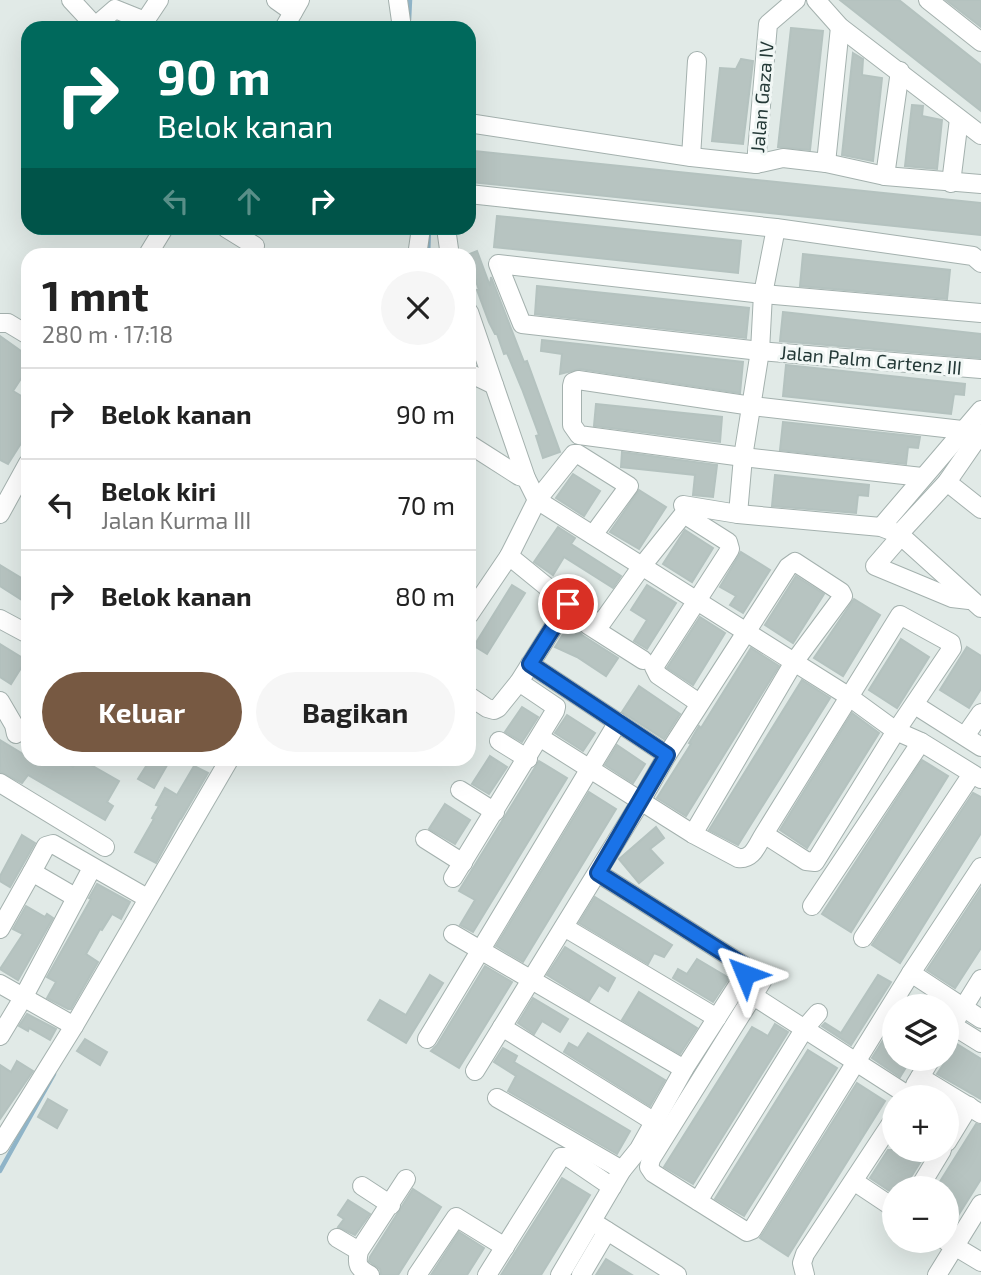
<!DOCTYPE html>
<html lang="id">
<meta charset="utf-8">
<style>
body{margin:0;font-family:"Exo 2",sans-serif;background:#f6f6f6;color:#222;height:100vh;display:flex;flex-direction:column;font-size:26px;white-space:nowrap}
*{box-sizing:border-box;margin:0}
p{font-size:23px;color:#767676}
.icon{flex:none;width:38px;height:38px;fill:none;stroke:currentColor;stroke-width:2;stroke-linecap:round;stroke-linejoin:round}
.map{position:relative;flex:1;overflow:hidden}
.side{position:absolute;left:21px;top:248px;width:455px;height:518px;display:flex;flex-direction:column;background:#fff;border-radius:21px;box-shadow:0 7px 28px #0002}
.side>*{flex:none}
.guide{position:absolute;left:21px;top:21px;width:455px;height:214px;border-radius:21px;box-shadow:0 7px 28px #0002;background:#00695c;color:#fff;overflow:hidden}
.tools{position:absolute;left:882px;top:994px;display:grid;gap:14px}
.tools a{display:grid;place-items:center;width:77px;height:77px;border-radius:50%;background:#fff;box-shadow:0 7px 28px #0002;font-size:35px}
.pin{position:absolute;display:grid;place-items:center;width:60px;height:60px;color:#fff;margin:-30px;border:4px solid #fff;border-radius:50%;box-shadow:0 2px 7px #0007}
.me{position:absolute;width:77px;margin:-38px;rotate:314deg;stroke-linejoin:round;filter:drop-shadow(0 0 5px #0008)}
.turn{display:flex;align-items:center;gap:24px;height:147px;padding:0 21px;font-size:32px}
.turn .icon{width:91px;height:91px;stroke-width:2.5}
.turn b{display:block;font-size:49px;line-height:60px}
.lanes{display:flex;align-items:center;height:66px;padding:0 21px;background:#0003;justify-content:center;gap:35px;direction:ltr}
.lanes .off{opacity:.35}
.round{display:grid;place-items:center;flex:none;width:74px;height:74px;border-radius:37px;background:#f6f6f6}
.headline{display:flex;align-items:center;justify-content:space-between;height:119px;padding:0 21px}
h1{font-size:42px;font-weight:700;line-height:52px}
.cta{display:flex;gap:14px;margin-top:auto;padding:14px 21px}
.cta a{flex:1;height:80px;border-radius:42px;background:#775942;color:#fff;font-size:28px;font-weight:700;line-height:80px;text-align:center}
.cta a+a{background:#f6f6f6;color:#222}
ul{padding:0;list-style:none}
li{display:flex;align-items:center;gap:21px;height:91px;padding:0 21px;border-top:2px solid #e0e0e0}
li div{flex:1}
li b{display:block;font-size:26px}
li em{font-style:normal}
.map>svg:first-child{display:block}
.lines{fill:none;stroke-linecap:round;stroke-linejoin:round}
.stream{stroke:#8fb4c8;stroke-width:4.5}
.building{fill:#b7c4c1;stroke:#b4c2bf;stroke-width:2}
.minor-casing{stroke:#a4b1ae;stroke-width:20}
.minor{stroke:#fff;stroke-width:18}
.route-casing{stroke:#114b97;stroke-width:18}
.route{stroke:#1a73e8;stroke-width:12}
.labels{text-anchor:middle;stroke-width:6;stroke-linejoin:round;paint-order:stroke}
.street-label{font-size:19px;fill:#233836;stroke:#f1f7f5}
</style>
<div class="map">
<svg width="981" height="1275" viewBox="0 0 981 1275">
<rect width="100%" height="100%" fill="#e1eae7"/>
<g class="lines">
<g class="stream">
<path d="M409 20 410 0"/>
<path d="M428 256 429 228"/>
<path d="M0 1171 54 1074"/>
</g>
</g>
<g class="building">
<path d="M840 0H899L933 27 981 65V111Z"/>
<path d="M946 0H981V27Z"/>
<path d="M791 28 823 31 810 150 778 147Z"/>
<path d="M853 53 863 59 862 75 882 78 873 161 842 155Z"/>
<path d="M741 59 753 61 743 144 712 141 720 68 736 69Z"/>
<path d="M912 105 923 106 922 116 942 120 937 169 905 166Z"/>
<path d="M474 151 981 203V235L471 182Z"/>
<path d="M497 216 741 241 738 273 494 247Z"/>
<path d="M477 251 490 286 491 277 524 362 527 361 560 452 543 458 536 436 539 435 522 389 507 353 504 354 497 334H495L489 322 477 290H479L467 255Z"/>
<path d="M803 254 950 270 947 299 800 286Z"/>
<path d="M537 286 749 308 746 338 535 314Z"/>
<path d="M783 312 981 334V358L780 341Z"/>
<path d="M0 336 28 356V377L24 374 13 391 28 400V425L22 436 25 437 8 464 0 460Z"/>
<path d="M542 340 743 362 740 393 580 369 560 374 562 354 541 351Z"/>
<path d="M786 365 965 384 964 395 954 394 951 414 783 396Z"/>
<path d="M596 404 722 417 720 442 594 426Z"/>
<path d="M783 422 920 437 918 448 908 447 906 464 780 450Z"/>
<path d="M622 452 717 465 713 497 693 495 695 475 621 467Z"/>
<path d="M573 474 600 491 584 516 556 498Z"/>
<path d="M775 475 869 485 868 496 858 495 856 513 772 506Z"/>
<path d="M639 490 666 507 639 549 610 532Z"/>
<path d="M558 527 575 538 571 544 621 576 613 588 564 557 553 575 534 562Z"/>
<path d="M685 530 713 548 692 582 663 564Z"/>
<path d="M741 552 770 570 743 613 730 605 736 596 720 587Z"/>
<path d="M0 565 28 582V604L0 586Z"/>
<path d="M796 576 824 594 793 643 765 625Z"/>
<path d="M512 585 525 593 487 654 474 646Z"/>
<path d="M647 585 676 603 647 649 634 641 647 620 631 610Z"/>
<path d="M854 599 880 615 843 676 814 658Z"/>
<path d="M700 617 725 633 693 685 667 668Z"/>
<path d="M570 623 582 635 618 658 606 676 577 657 555 647Z"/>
<path d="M901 639 929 657 897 708 869 690Z"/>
<path d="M0 644 26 660 11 684 0 677Z"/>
<path d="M967 647 981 656V689L969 708 940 690Z"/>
<path d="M751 648 779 666 686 816 657 798 691 744 689 743 699 726 701 728Z"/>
<path d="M802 680 830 698 738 845 709 830Z"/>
<path d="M639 686 680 714 664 739 622 712Z"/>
<path d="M522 707 538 717 522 742 505 732Z"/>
<path d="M852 713 879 733 807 848 780 830Z"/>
<path d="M567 715 595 733 583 751 555 733Z"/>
<path d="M0 740 28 757V760H60L73 767 77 760H95L91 765 119 781 107 802 113 806 105 820 28 775 22 783 0 772Z"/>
<path d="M617 745 645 764 633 783 605 765Z"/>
<path d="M490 756 507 767 489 794 472 784Z"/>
<path d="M150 760H170L154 788 138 779Z"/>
<path d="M922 760 948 776 851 932 822 914Z"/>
<path d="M539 761 567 778 473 932 460 925 475 900 459 891Z"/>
<path d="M194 766 208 773 181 819H180L156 863 135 852 154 819 152 818 159 806 156 805 165 788 177 795Z"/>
<path d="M589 792 616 809 523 962 496 946Z"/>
<path d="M973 793 981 797V833L900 963 872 945Z"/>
<path d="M445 804 470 820 455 844 429 829Z"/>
<path d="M656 827 664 838 650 849 663 863 639 883 619 859Z"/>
<path d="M22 835 35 843 10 887 0 881V876Z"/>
<path d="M97 884 130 902 121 919 112 914 102 930 100 929 86 954 98 962 71 1009H68L47 998 56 982 47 977 91 899 89 898Z"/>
<path d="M981 888V948L955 988 927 970Z"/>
<path d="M595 897 672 945 664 957 654 953 648 964 579 923Z"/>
<path d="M26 906 45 917 47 914 53 918 18 980 0 969 23 934 13 929Z"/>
<path d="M565 947 615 978 608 991 599 985 589 1001 547 975Z"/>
<path d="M697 959 729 978 713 1002 673 978 678 969 687 974Z"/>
<path d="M485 966 512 982 459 1068 431 1051 437 1045Z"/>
<path d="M430 975 443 983 406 1043 368 1020 380 1000 406 1015Z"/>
<path d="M878 975 891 982 851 1045 822 1026 825 1023 841 1033Z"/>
<path d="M639 992 697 1028 680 1054 622 1020Z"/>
<path d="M533 998 568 1019 560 1032 542 1021 534 1034 518 1023Z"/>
<path d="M27 1014 56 1029 50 1040 29 1028 28 1031 19 1026Z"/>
<path d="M894 1023V1059H911L900 1077 872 1058Z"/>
<path d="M775 1024 788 1032 693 1184 664 1167 752 1027 768 1036Z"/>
<path d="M588 1033 665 1080 650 1106 564 1052 569 1043 578 1048Z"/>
<path d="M85 1039 107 1052 100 1065 77 1051Z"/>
<path d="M957 1044 981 1059V1099L937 1074Z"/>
<path d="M503 1048 517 1056 514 1062 630 1131 617 1154 508 1091 516 1076 494 1062Z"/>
<path d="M808 1050 837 1068 744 1216 715 1199Z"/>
<path d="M17 1061 33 1071 0 1119V1065L11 1072Z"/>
<path d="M857 1083 885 1101 788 1256 760 1238Z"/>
<path d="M48 1099 67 1110 57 1128 38 1117Z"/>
<path d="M976 1124 981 1125V1179L949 1230H947V1188H936Z"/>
<path d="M888 1150H928L904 1188H894V1194L870 1178Z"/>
<path d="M562 1178 590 1195 573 1223 541 1275H501Z"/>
<path d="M413 1189 441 1207 398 1275H381L380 1269 369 1261 370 1257Z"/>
<path d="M348 1200 370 1214 355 1235 338 1227 344 1219 338 1215Z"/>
<path d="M459 1232 484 1248 467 1275H431Z"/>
<path d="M606 1259 632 1275H596Z"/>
</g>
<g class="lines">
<g class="minor-casing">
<g id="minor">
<path d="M71 0 97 28"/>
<path d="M276 0 293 12"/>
<path d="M398 0 402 28"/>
<path d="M816 0 840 27 981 135"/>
<path d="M928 0 981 42"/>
<path d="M93 28 115 9 145 21 159 0"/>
<path d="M284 28 300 0"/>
<path d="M469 125 475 124 691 157 756 164 783 158 826 163 885 176 981 184"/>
<path d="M691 157 697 61"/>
<path d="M826 163 840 27"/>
<path d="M756 164 768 24 796 0"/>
<path d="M885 176 900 71"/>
<path d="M951 183 959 119"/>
<path d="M469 194 776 228 973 256 981 263"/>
<path d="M226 228 255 246"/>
<path d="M446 228 450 256"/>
<path d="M147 256 164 228"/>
<path d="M417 256 421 228"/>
<path d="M469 312 526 478 537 500 848 696 896 731 921 742 981 779"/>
<path d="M981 313 763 294 498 264 522 324 760 351 981 369"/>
<path d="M0 323H8L28 335"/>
<path d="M469 373 494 385"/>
<path d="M469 444 519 476 526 478"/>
<path d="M922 477 743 457 579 435 572 425V386L573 382 578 380 752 406 962 430"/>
<path d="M947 482 981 509"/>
<path d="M683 505 738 514 881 527 899 534 981 608"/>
<path d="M0 514 28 463"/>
<path d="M738 514 743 457 760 351 763 294 776 228"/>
<path d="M881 527 981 410"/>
<path d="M899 534 947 482 981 433"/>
<path d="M901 536 875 566 952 598 969 600"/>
<path d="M509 556 568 604 600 625 642 566 682 516H687L728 542 730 549 727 554 654 667 658 675 699 703"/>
<path d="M469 615 509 556 537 500 574 454H578L629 486 593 535"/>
<path d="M0 619 28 634"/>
<path d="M588 625 643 660"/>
<path d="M530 664 667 755"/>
<path d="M469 696 487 708 494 710 498 708 519 682 568 604"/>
<path d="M0 701 14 725 16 734"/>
<path d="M915 705 981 747"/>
<path d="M965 736 981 713"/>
<path d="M541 738 693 834 738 858C753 860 757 845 764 834L900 615 951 643 952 648 896 731 815 862 806 861 764 834"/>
<path d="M499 741 528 759"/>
<path d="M0 783 105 847"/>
<path d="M460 790 495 812"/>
<path d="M425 839 463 863"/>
<path d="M32 872 46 846 53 844 147 898"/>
<path d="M453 878 555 711 556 707 519 682"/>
<path d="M812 906 921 742"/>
<path d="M564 927 717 1018"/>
<path d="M0 929 32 872 75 897"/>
<path d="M453 934 684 1069"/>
<path d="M863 938 972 774"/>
<path d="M911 973 981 1019"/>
<path d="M764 978 651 1159 649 1167 653 1173 747 1232 752 1230 911 973 981 867"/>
<path d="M0 984 74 1026"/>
<path d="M744 990 909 1096"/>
<path d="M952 1025 981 1043"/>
<path d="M502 1027 653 1121"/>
<path d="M947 1034 981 979"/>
<path d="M0 1036 23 998 92 868"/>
<path d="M427 1039 618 722"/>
<path d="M475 1071 641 801 667 755 788 567 795 562 841 592 843 596 794 662 693 834"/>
<path d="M920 1077 981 1114"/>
<path d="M915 1085 931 1059"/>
<path d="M497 1098 622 1170"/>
<path d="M947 1142 969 1106"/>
<path d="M0 1145 74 1026 229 760"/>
<path d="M855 1182 894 1208"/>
<path d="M362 1186 391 1205"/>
<path d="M919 1188 942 1150"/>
<path d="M698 1201 805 1028 818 1013"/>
<path d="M593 1222 677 1275"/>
<path d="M337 1238 359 1251"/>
<path d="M946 1241 981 1262"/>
<path d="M370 1275C358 1268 356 1265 359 1251L406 1179"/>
<path d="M417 1275 456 1217 505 1247"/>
<path d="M487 1275 561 1157H568L612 1187"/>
<path d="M560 1275 622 1170 639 1149 684 1069 745 974 743 965 598 873"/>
<path d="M581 1275 607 1231"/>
<path d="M805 1275 802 1263 805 1254 894 1119"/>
<path d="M937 1275 981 1204"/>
</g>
</g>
<use href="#minor" class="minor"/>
</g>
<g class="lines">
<g class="route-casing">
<path id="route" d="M568 604 530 664 667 755 598 873 743 965 745 974"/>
</g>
<use href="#route" class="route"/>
</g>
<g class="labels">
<g class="street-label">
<text transform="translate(762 97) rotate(-85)" y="7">Jalan Gaza IV</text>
<text transform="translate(871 360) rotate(5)" y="7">Jalan Palm Cartenz III</text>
</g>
</g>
</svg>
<div class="tools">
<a><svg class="icon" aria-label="layers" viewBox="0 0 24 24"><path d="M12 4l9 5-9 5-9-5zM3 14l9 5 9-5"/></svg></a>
<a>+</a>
<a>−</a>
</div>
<div class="pin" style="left:568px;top:604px;background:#d93025"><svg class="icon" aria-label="arrive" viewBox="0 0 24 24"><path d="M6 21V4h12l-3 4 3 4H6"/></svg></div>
<svg class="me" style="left:745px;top:974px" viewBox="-20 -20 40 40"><path d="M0-17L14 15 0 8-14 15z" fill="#1a73e8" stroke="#fff" stroke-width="4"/></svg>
<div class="guide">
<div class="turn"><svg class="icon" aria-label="right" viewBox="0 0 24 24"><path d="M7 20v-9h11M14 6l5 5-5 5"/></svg><div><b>90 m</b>Belok kanan</div></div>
<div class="lanes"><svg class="icon off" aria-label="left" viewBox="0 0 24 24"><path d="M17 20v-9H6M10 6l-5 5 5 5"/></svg><svg class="icon off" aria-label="ahead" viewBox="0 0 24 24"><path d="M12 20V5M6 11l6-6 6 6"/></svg><svg class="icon" aria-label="right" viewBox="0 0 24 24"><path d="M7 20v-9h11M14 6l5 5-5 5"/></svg></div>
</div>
<section class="side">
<div class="headline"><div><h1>1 mnt</h1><p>280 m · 17:18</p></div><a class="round"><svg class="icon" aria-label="close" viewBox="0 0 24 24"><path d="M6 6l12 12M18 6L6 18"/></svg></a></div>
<ul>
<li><svg class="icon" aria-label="right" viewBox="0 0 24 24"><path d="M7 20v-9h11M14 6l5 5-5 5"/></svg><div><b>Belok kanan</b></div><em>90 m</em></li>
<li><svg class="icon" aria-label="left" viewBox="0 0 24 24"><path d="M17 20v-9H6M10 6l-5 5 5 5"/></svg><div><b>Belok kiri</b><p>Jalan Kurma III</p></div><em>70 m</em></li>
<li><svg class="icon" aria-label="right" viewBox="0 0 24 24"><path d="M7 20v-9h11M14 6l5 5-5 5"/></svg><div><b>Belok kanan</b></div><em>80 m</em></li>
</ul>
<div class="cta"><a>Keluar</a><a>Bagikan</a></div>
</section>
</div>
